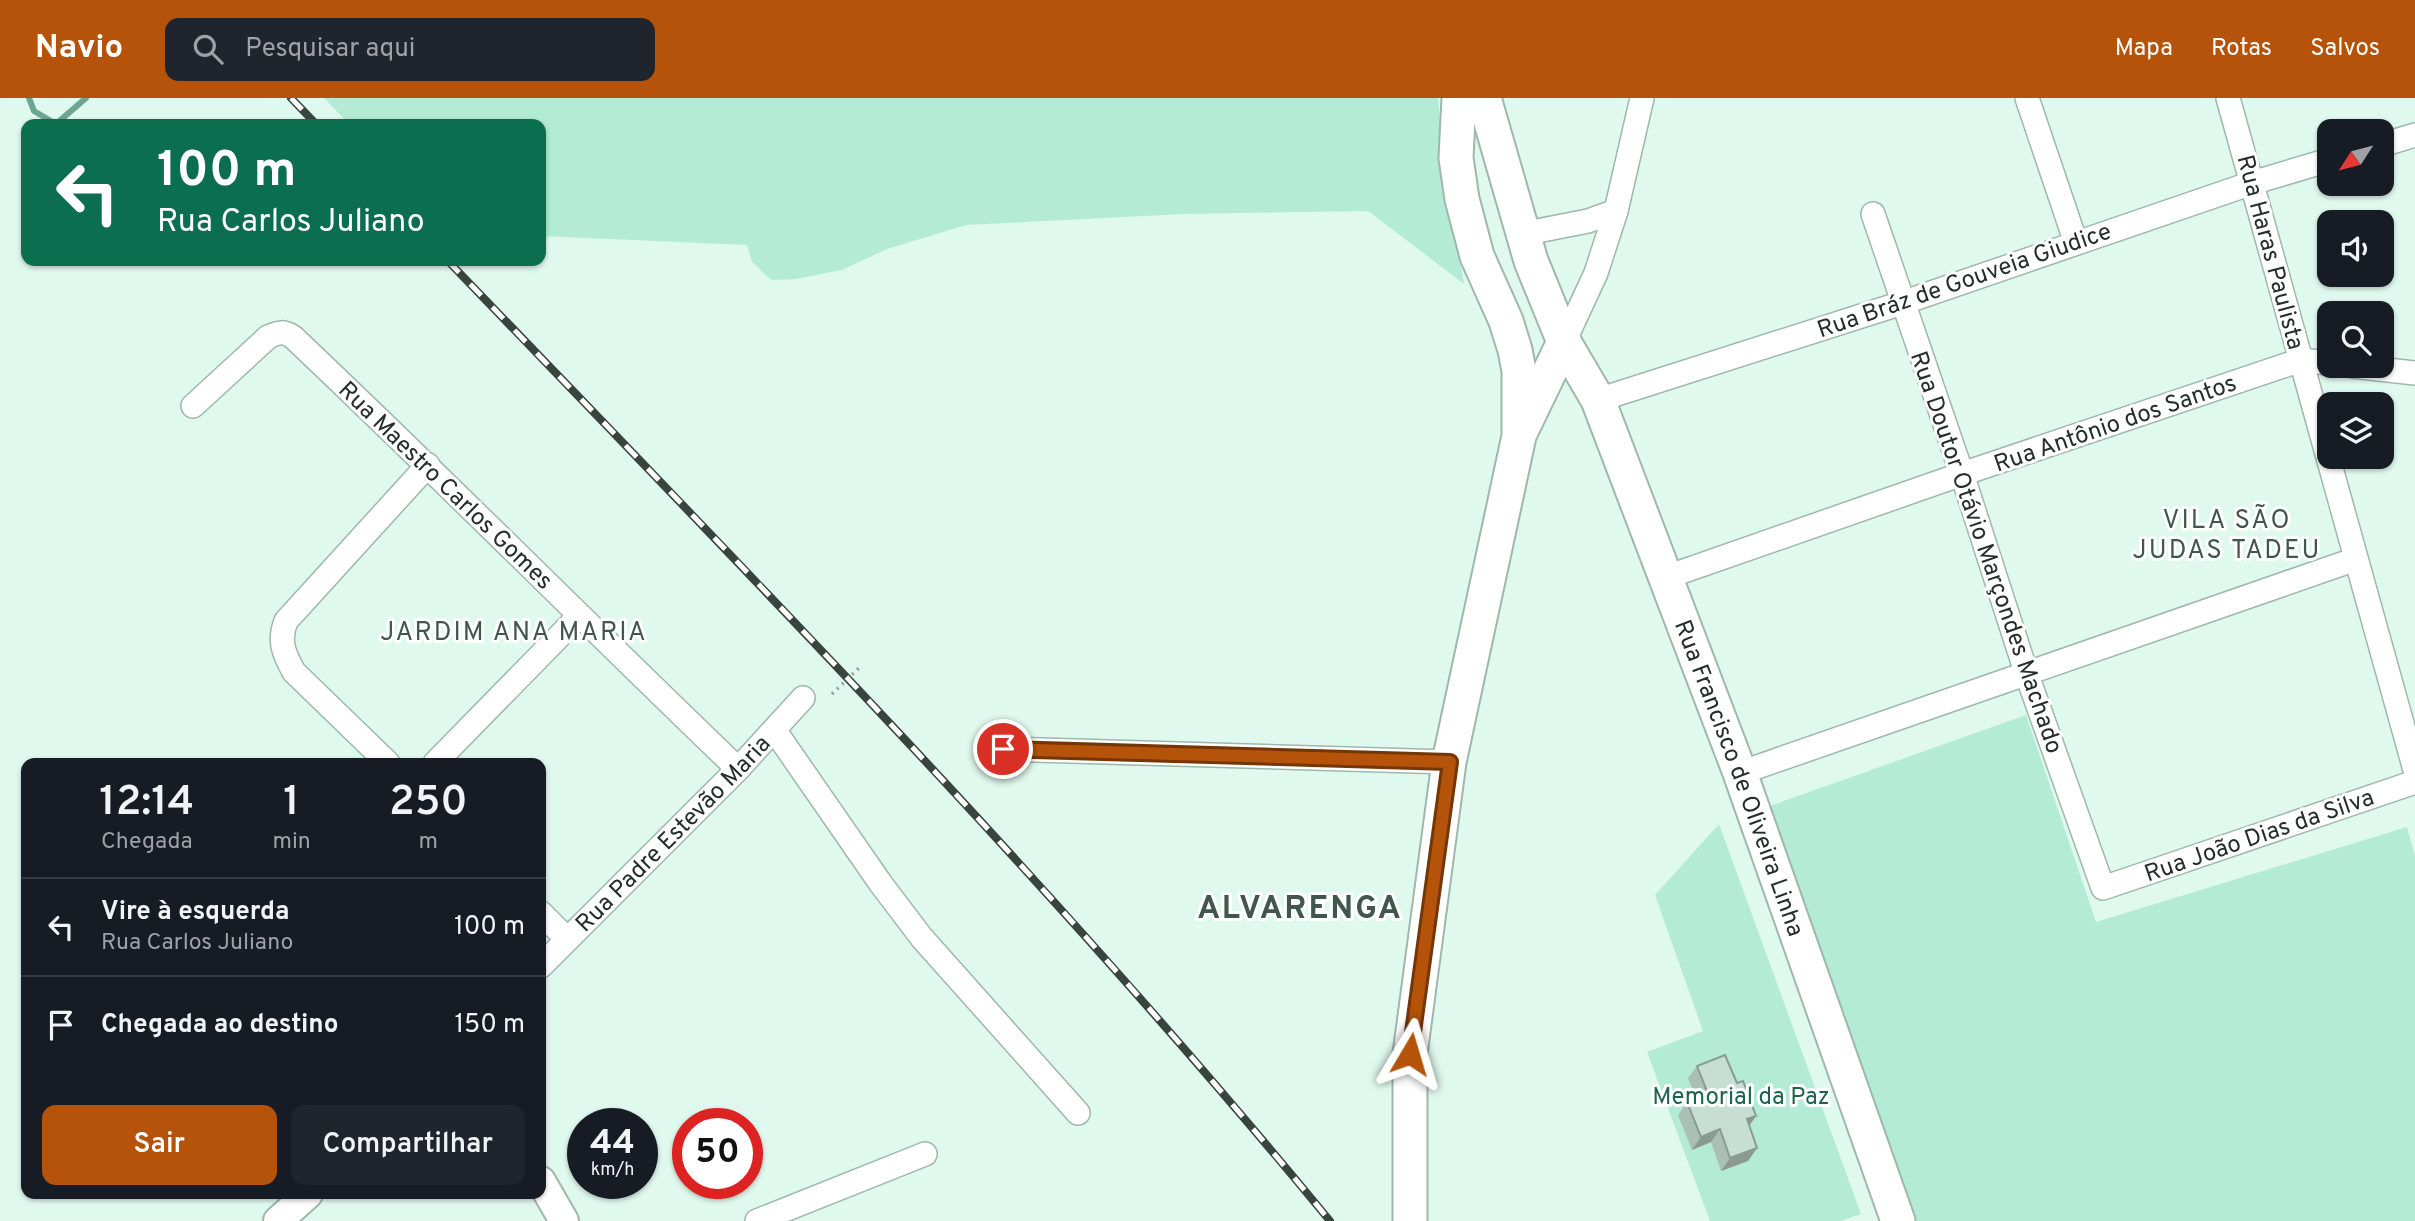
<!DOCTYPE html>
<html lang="pt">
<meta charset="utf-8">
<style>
body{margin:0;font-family:Overpass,sans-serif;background:#20242c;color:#f1f3f6;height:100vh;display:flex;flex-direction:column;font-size:26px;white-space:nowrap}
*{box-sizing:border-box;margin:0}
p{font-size:23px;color:#9ea1a6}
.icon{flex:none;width:38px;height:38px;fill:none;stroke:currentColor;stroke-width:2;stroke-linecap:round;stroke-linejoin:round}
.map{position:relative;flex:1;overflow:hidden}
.drawer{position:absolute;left:21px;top:660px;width:525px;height:441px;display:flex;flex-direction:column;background:#171b24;border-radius:14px;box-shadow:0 2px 5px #0004}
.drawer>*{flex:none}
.banner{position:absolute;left:21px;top:21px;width:525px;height:147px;border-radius:14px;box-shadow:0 2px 5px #0004;background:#0b6e4f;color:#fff;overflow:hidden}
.needle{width:46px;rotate:234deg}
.tools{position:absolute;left:2317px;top:21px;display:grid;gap:14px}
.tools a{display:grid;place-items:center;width:77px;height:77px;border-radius:14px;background:#171b24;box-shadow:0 2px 5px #0004;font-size:35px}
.speed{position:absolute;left:567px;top:1010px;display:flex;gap:14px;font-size:35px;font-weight:700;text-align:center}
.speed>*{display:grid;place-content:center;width:91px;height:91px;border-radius:50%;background:#171b24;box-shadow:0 2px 5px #0004;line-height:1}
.speed small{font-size:18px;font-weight:400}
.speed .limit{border:10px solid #d22;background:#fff;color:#111}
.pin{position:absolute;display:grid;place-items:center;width:60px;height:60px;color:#fff;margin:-30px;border:4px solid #fff;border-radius:50%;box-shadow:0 2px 7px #0007}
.me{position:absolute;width:77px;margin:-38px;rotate:7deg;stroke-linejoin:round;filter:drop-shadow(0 0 5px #0008)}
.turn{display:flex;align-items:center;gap:24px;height:147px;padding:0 21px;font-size:32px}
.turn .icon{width:91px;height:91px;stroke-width:2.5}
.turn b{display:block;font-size:49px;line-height:60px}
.eta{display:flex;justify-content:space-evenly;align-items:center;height:119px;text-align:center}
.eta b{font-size:42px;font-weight:600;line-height:49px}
.primary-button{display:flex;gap:14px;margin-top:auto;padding:14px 21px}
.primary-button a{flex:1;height:80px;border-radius:14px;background:#b45309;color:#fff;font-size:28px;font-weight:600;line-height:80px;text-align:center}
.primary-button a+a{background:#20242c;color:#f1f3f6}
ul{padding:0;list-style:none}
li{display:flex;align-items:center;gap:21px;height:98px;padding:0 21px;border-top:2px solid #363941}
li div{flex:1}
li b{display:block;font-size:26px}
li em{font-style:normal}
header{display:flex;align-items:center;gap:42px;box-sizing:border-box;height:98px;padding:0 35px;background:#b45309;color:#fff}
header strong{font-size:33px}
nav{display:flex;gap:38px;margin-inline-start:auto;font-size:24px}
.search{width:490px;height:63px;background:#20242c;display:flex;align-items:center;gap:18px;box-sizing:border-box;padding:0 24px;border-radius:14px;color:#9ea1a6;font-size:26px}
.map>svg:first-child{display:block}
.green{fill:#b4ebd4}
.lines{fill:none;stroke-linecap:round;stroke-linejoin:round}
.stream{stroke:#6da690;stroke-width:6}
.minor-casing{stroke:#9fb7ad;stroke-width:26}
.tertiary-casing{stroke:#9fb7ad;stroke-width:32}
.secondary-casing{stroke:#9fb7ad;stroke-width:37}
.path{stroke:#8ea098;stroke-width:3.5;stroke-dasharray:2 5;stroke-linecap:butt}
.minor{stroke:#fff;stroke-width:23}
.tertiary{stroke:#fff;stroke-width:28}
.secondary{stroke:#fff;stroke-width:33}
.rail-casing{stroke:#3a443f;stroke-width:8}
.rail{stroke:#fff;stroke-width:5;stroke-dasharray:16;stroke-linecap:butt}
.wall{fill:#aabfb6}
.shaded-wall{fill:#8b9b94}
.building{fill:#c6ded4;stroke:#8b9b94;stroke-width:2}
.route-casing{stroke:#753606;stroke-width:18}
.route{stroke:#b45309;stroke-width:12}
.labels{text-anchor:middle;stroke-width:6;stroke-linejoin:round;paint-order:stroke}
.street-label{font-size:24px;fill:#252e2a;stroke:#fff}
.park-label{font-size:24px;fill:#1d644e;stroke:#fff}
.neighbourhood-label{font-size:26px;letter-spacing:2px;fill:#41564d;stroke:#fff}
.district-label{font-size:32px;font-weight:bold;letter-spacing:2px;fill:#41564d;stroke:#fff}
</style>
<header>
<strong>Navio</strong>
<div class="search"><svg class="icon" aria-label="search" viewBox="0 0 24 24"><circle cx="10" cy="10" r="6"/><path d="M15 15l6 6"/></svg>Pesquisar aqui</div>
<nav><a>Mapa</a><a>Rotas</a><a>Salvos</a></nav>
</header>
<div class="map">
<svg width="2415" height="1123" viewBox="0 0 2415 1123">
<rect width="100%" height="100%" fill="#e0f9ee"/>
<g class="green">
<path d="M324 0H1438L1443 54 1464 186 1368 113 1184 116 966 127 887 151 842 172 796 181 771 182 752 164 747 147 541 138V26H349Z"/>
<path d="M2026 617 2096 824 2407 729 2415 758V1123H1912L1767 709Z"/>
<path d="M1719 726 1861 1116 1841 1123H1710L1647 954 1703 933 1655 797Z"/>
</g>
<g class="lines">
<path class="stream" d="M29 0 34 13 56 26 86 0"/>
<g class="minor-casing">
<g id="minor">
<path d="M2027 0 2076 145"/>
<path d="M2228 0 2415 672"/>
<path d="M2382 47 2415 37"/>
<path d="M1873 116 1962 376 2027 577 2103 790 2415 684"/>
<path d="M1522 136 1588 123 1616 113"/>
<path d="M1564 244 1596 175 1616 113 1642 0"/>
<path d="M2352 268 2415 275"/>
<path d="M1598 302 1902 205 2252 85 2329 62"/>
<path d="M193 308 268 239C279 234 283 233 293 239 443 381 589 528 738 671"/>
<path d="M1664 480 1962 376 2301 262 2329 265"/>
<path d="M775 633 881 786 922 840 1078 1015"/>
<path d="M1003 651 1449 664"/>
<path d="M388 665 294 574C284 556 278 543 286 523L428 367"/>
<path d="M435 665 579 518"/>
<path d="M1740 675 2356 461"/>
<path d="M541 815 567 841"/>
<path id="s1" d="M541 868 738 671 803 600"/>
<path d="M757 1123 925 1056"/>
</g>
</g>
<g class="tertiary-casing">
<g id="tertiary">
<path d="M541 1083 564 1123"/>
<path d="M278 1123 308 1096"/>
</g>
</g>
<g class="secondary-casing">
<g id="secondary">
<path id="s2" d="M1484 0 1531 163 1564 244 1598 302 1740 675 1898 1123"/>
<path d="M1521 333 1564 244"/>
<path d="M1410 1123V956L1449 664 1519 338V273L1515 252 1506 223 1477 158 1462 101 1456 60 1459 0"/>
</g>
</g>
<path class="path" d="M832 596 862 567"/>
<use href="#minor" class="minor"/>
<use href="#tertiary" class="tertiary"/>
<use href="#secondary" class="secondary"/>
<g class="rail-casing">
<g id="rail">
<path d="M291 0 316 26"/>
<path d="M448 163C749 476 1054 787 1330 1123"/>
</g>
</g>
<use href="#rail" class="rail"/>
</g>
<path class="wall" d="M1697 968 1737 985 1756 1018 1749 1027 1757 1050 1748 1063 1721 1073 1711 1044 1692 1052 1678 1017 1687 1004 1696 1000 1688 980Z"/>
<g class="shaded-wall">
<path d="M1756 1018 1747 1031V1021Z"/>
<path d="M1720 1031 1711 1044 1692 1052 1701 1039Z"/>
<path d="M1757 1050 1748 1063 1721 1073 1730 1060Z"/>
</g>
<path class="building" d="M1725 957 1737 985 1743 983 1756 1018 1747 1021 1757 1050 1730 1060 1720 1031 1701 1039 1687 1004 1708 996 1697 968Z"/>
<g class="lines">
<g class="route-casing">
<path id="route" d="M1003 651 1450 664 1410 956"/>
</g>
<use href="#route" class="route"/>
</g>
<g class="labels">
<g class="street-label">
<text transform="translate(2271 154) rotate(75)" y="8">Rua Haras Paulista</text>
<text transform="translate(1964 182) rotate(-19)" y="8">Rua Bráz de Gouveia Giudice</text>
<text transform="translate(2115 325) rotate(-19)" y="8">Rua Antônio dos Santos</text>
<text transform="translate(446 387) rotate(44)" y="8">Rua Maestro Carlos Gomes</text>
<text transform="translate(1987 454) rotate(71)" y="8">Rua Doutor Otávio Marçondes Machado</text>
<text dy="8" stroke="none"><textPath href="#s2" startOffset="728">Rua Francisco de Oliveira Linha</textPath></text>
<text dy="8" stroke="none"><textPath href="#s1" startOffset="187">Rua Padre Estevão Maria</textPath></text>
<text transform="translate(2259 737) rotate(-19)" y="8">Rua João Dias da Silva</text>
</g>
<g class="park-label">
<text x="1741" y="1006">Memorial da Paz</text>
</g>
<g class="neighbourhood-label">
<text x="2227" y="430">VILA SÃO<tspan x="2227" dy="30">JUDAS TADEU</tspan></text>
<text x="514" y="542">JARDIM ANA MARIA</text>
</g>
<g class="district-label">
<text x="1300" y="820">ALVARENGA</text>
</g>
</g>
</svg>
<div class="tools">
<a><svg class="needle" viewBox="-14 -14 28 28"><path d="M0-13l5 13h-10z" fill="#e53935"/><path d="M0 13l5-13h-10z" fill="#9ea1a6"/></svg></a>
<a><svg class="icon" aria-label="sound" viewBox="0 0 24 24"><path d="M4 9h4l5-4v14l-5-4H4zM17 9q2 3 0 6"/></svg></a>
<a><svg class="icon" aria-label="search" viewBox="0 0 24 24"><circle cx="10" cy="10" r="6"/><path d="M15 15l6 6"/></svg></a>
<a><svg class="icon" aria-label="layers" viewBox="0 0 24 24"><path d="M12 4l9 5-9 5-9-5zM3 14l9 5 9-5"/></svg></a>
</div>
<div class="speed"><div>44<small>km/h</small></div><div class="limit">50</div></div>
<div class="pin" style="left:1003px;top:651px;background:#d93025"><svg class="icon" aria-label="arrive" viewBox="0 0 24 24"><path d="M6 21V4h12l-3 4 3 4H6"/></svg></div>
<svg class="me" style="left:1410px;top:956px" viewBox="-20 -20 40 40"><path d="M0-17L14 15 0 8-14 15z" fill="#b45309" stroke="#fff" stroke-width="4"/></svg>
<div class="banner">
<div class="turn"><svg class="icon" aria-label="left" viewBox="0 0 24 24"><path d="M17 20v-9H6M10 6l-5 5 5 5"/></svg><div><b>100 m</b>Rua Carlos Juliano</div></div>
</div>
<section class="drawer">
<div class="eta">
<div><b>12:14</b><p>Chegada</p></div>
<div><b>1</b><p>min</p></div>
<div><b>250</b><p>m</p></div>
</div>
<ul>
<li><svg class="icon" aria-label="left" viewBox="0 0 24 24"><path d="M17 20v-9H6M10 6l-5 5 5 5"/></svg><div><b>Vire à esquerda</b><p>Rua Carlos Juliano</p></div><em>100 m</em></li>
<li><svg class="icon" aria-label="arrive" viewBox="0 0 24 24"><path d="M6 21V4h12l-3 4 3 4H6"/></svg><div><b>Chegada ao destino</b></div><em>150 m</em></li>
</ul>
<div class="primary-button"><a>Sair</a><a>Compartilhar</a></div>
</section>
</div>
